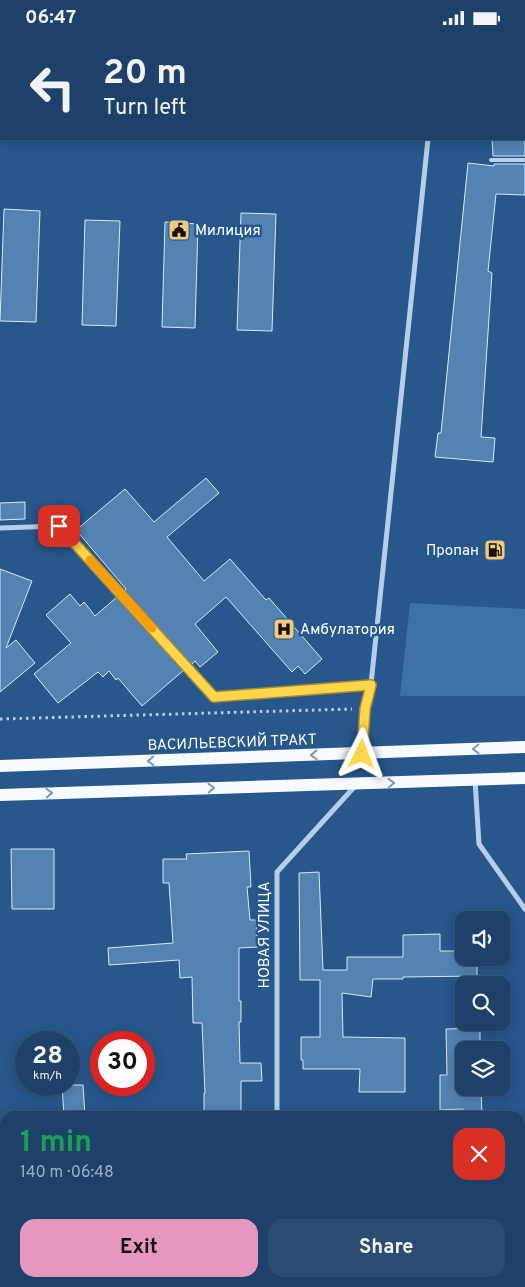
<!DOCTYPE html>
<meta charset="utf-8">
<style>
body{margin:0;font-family:Overpass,sans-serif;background:#2a4c71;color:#f1f3f6;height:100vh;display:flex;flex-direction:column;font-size:19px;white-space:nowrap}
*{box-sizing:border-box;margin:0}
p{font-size:16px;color:#a0afc0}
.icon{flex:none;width:28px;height:28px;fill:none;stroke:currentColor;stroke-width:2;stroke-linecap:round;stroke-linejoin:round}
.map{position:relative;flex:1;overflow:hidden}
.panel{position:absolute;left:0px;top:1076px;width:525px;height:176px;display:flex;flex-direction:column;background:#1d4168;border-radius:15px 15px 0 0;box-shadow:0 2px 12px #0003,0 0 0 1px #3b5a7c}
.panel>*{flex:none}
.top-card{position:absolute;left:0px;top:0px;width:525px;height:105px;box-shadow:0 2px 12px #0003,0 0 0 1px #3b5a7c;background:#1d4168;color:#f1f3f6;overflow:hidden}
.tools{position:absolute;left:455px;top:876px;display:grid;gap:10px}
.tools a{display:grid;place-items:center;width:55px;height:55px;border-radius:10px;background:#1d4168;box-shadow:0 2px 12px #0003,0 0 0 1px #3b5a7c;font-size:25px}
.speed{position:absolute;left:15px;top:996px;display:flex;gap:10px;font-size:25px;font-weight:700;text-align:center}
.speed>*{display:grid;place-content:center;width:65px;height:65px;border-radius:50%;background:#1d4168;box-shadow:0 2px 12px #0003,0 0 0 1px #3b5a7c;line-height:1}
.speed small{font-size:12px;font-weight:400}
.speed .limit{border:8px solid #d22;background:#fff;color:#111}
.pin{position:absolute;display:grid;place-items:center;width:42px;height:42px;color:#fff;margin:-21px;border-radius:10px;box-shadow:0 2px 8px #0006}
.me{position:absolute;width:55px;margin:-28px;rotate:3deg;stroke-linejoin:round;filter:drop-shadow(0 0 4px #0008)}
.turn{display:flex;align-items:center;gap:18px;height:105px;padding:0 20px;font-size:22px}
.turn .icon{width:65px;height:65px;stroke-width:2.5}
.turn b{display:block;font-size:35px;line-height:42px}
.round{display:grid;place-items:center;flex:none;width:52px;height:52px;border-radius:15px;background:#2a4c71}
.head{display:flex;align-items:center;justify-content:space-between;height:85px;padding:0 20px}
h1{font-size:30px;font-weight:700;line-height:38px;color:#1e9e55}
.action{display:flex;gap:10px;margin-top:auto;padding:10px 20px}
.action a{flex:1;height:58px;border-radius:15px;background:#e797bd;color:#111;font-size:20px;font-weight:700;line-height:58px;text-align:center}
.action a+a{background:#2a4c71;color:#f1f3f6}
.status{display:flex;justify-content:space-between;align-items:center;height:35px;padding:0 25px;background:#1d4168;direction:ltr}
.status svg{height:14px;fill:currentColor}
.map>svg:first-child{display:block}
.green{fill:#3c72a7}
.building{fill:#5483b3;stroke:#d9e8f7}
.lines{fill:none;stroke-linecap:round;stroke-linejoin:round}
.path{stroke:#b5cfea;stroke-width:3;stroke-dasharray:2.5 4;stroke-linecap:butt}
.service{stroke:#b5cfea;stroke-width:4}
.minor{stroke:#b5cfea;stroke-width:5}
.primary{stroke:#f8fbfe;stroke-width:12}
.oneway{stroke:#7b99b9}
.route-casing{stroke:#a68a30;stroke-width:12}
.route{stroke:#ffd54a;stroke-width:9}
.slow{stroke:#f59e0b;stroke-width:9}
.labels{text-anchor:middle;stroke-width:5;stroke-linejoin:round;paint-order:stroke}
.poi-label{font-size:15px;fill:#fff;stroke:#27578b;text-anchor:start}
.street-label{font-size:15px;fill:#fff;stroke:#27578b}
</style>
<div class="status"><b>06:47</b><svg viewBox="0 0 49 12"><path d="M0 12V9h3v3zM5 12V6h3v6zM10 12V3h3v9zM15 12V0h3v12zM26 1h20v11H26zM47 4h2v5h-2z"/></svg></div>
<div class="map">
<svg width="525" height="1252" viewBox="0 0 525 1252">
<rect width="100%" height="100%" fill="#27578b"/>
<path class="green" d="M410 568 525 574V661H400Z"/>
<g class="building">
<path d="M492 104H525V121H493Z"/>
<path d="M468 128 494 131V129H525V160L496 159 488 236 492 238 481 402 495 403 493 427 435 422 438 398H441Z"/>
<path d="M4 174 40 176 36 287 0 286Z"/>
<path d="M241 178 276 179 272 296 237 295Z"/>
<path d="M85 185 120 186 116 291 82 290Z"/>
<path d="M165 187 198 189 195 293 162 292Z"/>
<path d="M206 443 219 458 167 502 204 546 230 524 266 565 269 563 322 624 305 639 298 631 292 637 226 562 195 589 218 617 200 632 195 626 191 630 124 556 126 554 76 495 125 454 154 487Z"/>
<path d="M25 467V484L0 485V468Z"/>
<path d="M0 534 32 546 6 613 16 605 35 628 0 657Z"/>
<path d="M70 559 80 571 84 567 95 581 117 562 184 635 142 671 118 643 116 645 109 636 103 642 98 637 58 668 34 639 71 608 46 580Z"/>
<path d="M11 814H54V874H12Z"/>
<path d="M249 816 251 852H247L250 885H256L258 912 239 913V966H241V987H239L240 1028H261L262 1046H241V1080H204V1058H205L202 988H193L192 942 180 943 179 925 109 930 108 913 173 908 169 848H163V824H187L186 819Z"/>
<path d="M319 837 323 935H347V922H403V900L440 899V916H464V922H477V941L403 942V944H373L371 962 342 958 343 1002 405 1003V1057H359L360 1034H303V1025H301V1002H320V945H300L299 838Z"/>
<path d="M480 993V1015H464V1052H481L482 1081H463V1074L440 1075V1040H447L446 994Z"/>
<path d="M62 1050H83L85 1081H64Z"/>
</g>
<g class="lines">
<path class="path" d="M0 684 352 674"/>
<g class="service">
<path d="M524 42 525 45"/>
<path d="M524 81H525"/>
<path d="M491 125H525"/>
</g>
<g class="minor">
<path d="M225 0 226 1"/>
<path d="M438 1V0"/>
<path d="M0 19H1"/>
<path d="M0 493 59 491 214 662 371 649"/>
<path d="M363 718 365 674 371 649 428 104"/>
<path d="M475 745 479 809 525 874"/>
<path d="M277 1081V837L356 750"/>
<path d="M277 1252V1248"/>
</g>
<g class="primary">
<path d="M0 731 525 712"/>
<path d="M0 760 525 743"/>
</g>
</g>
<defs><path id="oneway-chevron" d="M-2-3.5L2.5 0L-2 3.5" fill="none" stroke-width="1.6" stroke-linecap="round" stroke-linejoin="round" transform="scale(1.25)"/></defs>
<g class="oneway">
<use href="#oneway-chevron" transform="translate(476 714) rotate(178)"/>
<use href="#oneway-chevron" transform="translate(314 720) rotate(178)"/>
<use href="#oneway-chevron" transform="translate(151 726) rotate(178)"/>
<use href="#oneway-chevron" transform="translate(391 748) rotate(-2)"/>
<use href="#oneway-chevron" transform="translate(211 753) rotate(-2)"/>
<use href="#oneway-chevron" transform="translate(49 758) rotate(-2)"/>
</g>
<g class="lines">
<g class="route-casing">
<path id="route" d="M59 491 214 662 371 650 365 674 362 719"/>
</g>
<use href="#route" class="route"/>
<path class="slow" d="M90 525 152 593"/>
</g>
<defs>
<g id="civic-square" transform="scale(1.125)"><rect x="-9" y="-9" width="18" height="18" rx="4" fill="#f2ca7b" stroke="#27578b"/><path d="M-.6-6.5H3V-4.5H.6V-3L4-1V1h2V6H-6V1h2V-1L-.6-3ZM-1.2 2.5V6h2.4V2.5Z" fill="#111"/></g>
<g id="fuel-square" transform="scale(1.125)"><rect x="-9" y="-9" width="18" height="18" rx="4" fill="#f2ca7b" stroke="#27578b"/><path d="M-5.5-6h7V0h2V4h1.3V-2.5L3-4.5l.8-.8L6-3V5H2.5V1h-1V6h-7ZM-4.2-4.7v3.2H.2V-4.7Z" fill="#111"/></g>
<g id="hospital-square" transform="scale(1.125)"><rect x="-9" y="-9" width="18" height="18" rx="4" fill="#f2ca7b" stroke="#27578b"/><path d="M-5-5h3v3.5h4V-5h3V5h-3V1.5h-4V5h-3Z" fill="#111"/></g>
</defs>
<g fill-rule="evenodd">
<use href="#civic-square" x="179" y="195"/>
<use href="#fuel-square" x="495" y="515"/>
<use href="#hospital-square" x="284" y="594"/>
</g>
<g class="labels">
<g class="poi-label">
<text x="195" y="200">Милиция</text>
<text x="479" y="520" text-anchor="end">Пропан</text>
<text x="300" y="599">Амбулатория</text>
</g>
<g class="street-label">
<text transform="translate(232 707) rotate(-2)" y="5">ВАСИЛЬЕВСКИЙ ТРАКТ</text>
<text transform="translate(264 900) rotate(-90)" y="5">НОВАЯ УЛИЦА</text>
</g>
</g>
</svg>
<div class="tools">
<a><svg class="icon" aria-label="sound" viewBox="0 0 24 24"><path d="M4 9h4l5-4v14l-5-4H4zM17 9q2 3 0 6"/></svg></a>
<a><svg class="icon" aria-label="search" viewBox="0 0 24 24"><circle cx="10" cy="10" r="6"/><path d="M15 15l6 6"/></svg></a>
<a><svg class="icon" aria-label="layers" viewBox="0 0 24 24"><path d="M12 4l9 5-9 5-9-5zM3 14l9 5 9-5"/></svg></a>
</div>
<div class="speed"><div>28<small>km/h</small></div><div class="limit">30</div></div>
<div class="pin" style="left:59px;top:491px;background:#d93025"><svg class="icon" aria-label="arrive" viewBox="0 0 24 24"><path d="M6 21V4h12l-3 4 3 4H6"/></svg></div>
<svg class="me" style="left:362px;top:719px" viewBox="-20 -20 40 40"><path d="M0-17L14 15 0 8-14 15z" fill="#ffd54a" stroke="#fff" stroke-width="4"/></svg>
<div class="top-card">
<div class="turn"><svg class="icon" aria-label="left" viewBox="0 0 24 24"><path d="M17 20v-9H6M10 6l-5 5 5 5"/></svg><div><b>20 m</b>Turn left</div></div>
</div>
<section class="panel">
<div class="head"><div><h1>1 min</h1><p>140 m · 06:48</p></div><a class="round" style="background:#d93025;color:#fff"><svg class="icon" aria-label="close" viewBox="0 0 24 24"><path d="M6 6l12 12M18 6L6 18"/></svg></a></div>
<div class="action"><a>Exit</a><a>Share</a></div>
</section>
</div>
